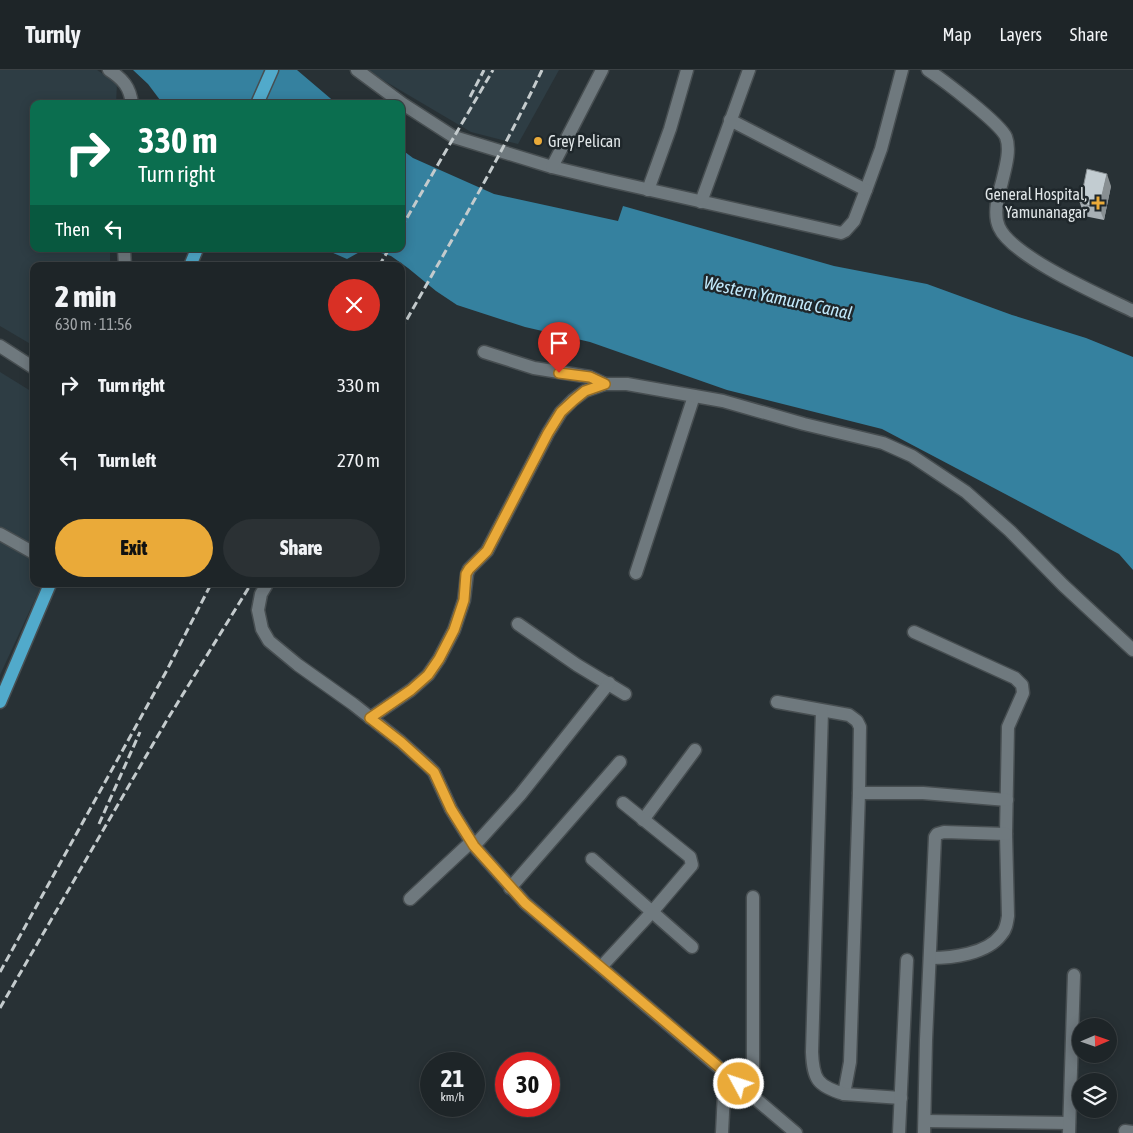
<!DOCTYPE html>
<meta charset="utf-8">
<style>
body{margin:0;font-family:"Asap Condensed",sans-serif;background:#2b3134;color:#f1f3f6;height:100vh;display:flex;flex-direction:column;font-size:19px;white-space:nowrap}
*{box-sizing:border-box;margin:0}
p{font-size:16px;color:#a1a5a8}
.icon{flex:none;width:28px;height:28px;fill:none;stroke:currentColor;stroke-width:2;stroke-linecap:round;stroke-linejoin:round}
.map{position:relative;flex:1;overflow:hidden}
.details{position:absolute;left:30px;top:192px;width:375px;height:325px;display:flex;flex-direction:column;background:#1e2528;border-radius:10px;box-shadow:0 2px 12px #0003,0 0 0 1px #3c4245}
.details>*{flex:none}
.hud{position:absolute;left:30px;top:30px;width:375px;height:152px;border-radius:10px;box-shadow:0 2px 12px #0003,0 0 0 1px #3c4245;background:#0b6e4f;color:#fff;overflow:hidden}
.needle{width:32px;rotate:88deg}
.fabs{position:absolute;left:1072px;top:948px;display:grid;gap:10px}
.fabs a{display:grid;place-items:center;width:45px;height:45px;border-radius:50%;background:#1e2528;box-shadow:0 2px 12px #0003,0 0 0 1px #3c4245;font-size:25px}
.speed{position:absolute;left:420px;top:982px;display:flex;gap:10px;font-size:25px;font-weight:700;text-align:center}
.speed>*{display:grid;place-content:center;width:65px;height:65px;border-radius:50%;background:#1e2528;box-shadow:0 2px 12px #0003,0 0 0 1px #3c4245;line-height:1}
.speed small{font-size:12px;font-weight:400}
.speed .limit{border:8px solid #d22;background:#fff;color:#111}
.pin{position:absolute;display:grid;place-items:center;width:42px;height:42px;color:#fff;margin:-51px -21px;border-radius:50% 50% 50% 0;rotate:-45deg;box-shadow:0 0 5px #0007}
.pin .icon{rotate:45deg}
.me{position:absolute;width:55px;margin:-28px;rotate:310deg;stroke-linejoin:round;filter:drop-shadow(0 0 4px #0008)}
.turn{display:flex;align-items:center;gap:18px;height:105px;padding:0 25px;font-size:22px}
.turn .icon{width:65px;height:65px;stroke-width:2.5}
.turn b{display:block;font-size:35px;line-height:42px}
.then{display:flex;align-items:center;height:48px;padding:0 25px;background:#0003;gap:10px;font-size:19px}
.round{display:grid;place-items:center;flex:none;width:52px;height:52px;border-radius:26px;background:#2b3134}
.summary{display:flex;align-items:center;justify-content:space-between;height:85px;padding:0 25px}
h1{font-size:30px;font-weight:800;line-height:38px}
.button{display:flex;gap:10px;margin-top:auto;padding:10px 25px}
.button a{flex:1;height:58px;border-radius:30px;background:#eaaa39;color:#111;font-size:20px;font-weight:800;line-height:58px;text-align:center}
.button a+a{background:#2b3134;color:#f1f3f6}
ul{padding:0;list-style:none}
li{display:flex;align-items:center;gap:15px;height:75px;padding:0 25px}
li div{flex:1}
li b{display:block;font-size:19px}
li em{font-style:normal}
header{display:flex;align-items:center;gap:30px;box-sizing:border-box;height:70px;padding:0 25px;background:#1e2528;border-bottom:1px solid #3c4245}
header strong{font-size:24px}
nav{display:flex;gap:28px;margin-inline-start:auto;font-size:18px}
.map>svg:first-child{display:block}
.built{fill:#2e3d44}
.water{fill:#35819f}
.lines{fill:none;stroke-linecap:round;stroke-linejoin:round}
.minor-casing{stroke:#474e51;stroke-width:15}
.major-casing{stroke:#474e51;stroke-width:15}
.minor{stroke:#6f797e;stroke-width:12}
.major{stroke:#51aacb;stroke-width:12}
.rail{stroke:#c4cbcd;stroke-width:3;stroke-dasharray:8 4;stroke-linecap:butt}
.wall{fill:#a7afb4}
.shaded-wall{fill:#888f92}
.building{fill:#c2ccd1;stroke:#888f92}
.route-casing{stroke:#986e25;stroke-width:12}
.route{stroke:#eaaa39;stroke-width:9}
.poi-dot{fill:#eaaa39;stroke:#1f272b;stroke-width:2}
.labels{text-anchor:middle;stroke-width:5;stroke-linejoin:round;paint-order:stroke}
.poi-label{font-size:16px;fill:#e0e6e8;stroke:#1f272b;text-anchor:start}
.water-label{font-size:18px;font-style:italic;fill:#c2e9fb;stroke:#1f272b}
</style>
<header>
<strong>Turnly</strong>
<nav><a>Map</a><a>Layers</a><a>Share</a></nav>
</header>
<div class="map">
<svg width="1133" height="1063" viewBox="0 0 1133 1063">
<rect width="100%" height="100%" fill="#283135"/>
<g class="built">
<path d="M0 0H97L117 13 116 34H34V179H110V196H34V276L0 256Z"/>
<path d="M366 0H559L518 74 471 62Z"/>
<path d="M0 302 34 323V514H42L0 605Z"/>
</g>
<g class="water">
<path d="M133 0H297L337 34H163L148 14Z"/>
<path d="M401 79 413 88 494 124 618 151 623 136 834 196 927 214 1012 245 1086 268 1133 287V500L1119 484 882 359 727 320 590 272 525 257 457 235 436 221 408 198 391 186 368 179H401Z"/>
<path d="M324 179H365L347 189Z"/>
</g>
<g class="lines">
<g class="minor-casing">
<g id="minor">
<path d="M109 0C123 9 130 17 132 34"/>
<path d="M357 0 403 34 454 67 552 97 606 110 841 163 845 161 854 151 866 120 881 79 902 0"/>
<path d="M928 0C943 10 1000 53 1006 67 1011 80 1005 99 1002 112 998 126 993 144 999 157 1012 187 1102 226 1133 241"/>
<path d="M730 50 866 120"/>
<path d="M552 97 602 0"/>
<path d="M648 120 670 59 687 0"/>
<path d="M701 132 749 0"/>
<path d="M124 179 125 196"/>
<path d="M0 276 34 298"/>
<path d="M484 282 534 298 590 307 605 314"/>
<path d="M0 464 34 483"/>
<path d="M636 503 694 326"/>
<path d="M267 514 261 524 258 540 262 559 269 571 298 595 353 634 401 672 428 696 434 702 451 739 474 776 525 833 796 1063"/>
<path d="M518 554 577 595 625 624"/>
<path d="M914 562 1015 608 1022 615 1023 623 1008 657 1006 764 1008 846C1007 853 1006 860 1001 865 987 884 952 888 930 888"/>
<path d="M777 632 849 645 857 651 860 657 859 723 850 992 844 1024"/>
<path d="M822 641 812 982C813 1009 817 1016 844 1024L901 1028"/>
<path d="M370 648 411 620 428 605 439 589 454 560 464 530 467 504 469 499 487 481 548 363 561 342 573 330 585 321 605 314H627L723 331 804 354 883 373 912 386 966 422 1010 461 1063 515 1133 580"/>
<path d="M859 723H923L1007 730"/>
<path d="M643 750 695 680"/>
<path d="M474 776 520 725 609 613"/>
<path d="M592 789 692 877"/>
<path d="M510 818 620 692"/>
<path d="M410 829 471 772"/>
<path d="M601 897 652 842 692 795 690 787 623 733"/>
<path d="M753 1026V827"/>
<path d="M925 1051 1069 1053"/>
<path d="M1125 1061 1133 1062"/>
<path d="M722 1063 725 1002"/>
<path d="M899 1063 907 890"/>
<path d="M924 1063 926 970 935 767 937 764 944 762 1006 764"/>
<path d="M1069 1063 1074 905"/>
</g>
</g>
<g class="major-casing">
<g id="major">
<path d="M257 34 272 0"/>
<path d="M190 196 197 179"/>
<path d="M0 632 50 514"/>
</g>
</g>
<use href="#minor" class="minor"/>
<use href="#major" class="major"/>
<g class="rail">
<path d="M470 27 484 0"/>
<path d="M401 158 493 0"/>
<path d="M379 196 389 179"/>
<path d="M401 260C449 174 500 89 542 0"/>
<path d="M99 754 140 662"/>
<path d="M0 902 167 600 211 514"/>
<path d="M0 938 167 650 251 514"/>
</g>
</g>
<path class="wall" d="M1111 116 1104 150 1084 146 1080 133Z"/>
<path class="shaded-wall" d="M1107 104 1111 116 1104 150 1099 138Z"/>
<path class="building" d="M1087 99 1107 104 1099 138 1080 133Z"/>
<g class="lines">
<g class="route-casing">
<path id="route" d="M559 303 590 307 605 314 585 321 574 330 561 342 548 363 487 481 469 499 466 504 464 530 454 560 439 589 428 605 411 620 370 648 401 672 434 702 451 739 474 776 525 833 739 1014"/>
</g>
<use href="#route" class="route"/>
</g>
<g class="poi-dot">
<circle cx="538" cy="71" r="5"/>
<path d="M1095.5 125.5h5v5h5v5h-5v5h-5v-5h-5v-5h5z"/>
</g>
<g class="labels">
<g class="poi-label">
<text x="548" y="77">Grey Pelican</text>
<text x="1087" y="130" text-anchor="end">General Hospital,<tspan x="1087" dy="18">Yamunanagar</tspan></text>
</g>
<g class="water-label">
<text transform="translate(778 228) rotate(12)" y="6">Western Yamuna Canal</text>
</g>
</g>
</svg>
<div class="fabs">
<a><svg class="needle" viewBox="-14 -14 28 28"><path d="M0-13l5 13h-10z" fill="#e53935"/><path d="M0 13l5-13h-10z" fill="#a1a5a8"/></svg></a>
<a><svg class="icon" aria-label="layers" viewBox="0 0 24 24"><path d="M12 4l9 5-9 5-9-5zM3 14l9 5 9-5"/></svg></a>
</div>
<div class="speed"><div>21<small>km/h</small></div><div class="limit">30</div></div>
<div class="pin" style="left:559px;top:303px;background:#d93025"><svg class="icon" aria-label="arrive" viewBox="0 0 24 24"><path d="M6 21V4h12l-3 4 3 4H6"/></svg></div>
<svg class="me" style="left:739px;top:1014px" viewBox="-20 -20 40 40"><circle r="17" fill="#eaaa39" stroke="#fff" stroke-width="3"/><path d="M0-11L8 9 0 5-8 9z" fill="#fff"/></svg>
<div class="hud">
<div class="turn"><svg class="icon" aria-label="right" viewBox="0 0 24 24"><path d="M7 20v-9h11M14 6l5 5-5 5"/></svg><div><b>330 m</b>Turn right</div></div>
<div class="then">Then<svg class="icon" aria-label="left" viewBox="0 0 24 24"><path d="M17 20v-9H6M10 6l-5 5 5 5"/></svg></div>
</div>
<section class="details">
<div class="summary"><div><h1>2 min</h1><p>630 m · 11:56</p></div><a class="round" style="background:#d93025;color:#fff"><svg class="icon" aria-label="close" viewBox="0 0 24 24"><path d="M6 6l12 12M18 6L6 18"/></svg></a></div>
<ul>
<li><svg class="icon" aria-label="right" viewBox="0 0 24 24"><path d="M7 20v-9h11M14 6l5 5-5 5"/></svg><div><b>Turn right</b></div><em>330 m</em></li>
<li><svg class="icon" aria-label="left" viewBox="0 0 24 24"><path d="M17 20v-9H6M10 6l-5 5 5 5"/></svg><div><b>Turn left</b></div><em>270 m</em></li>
</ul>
<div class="button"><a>Exit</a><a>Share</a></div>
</section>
</div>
